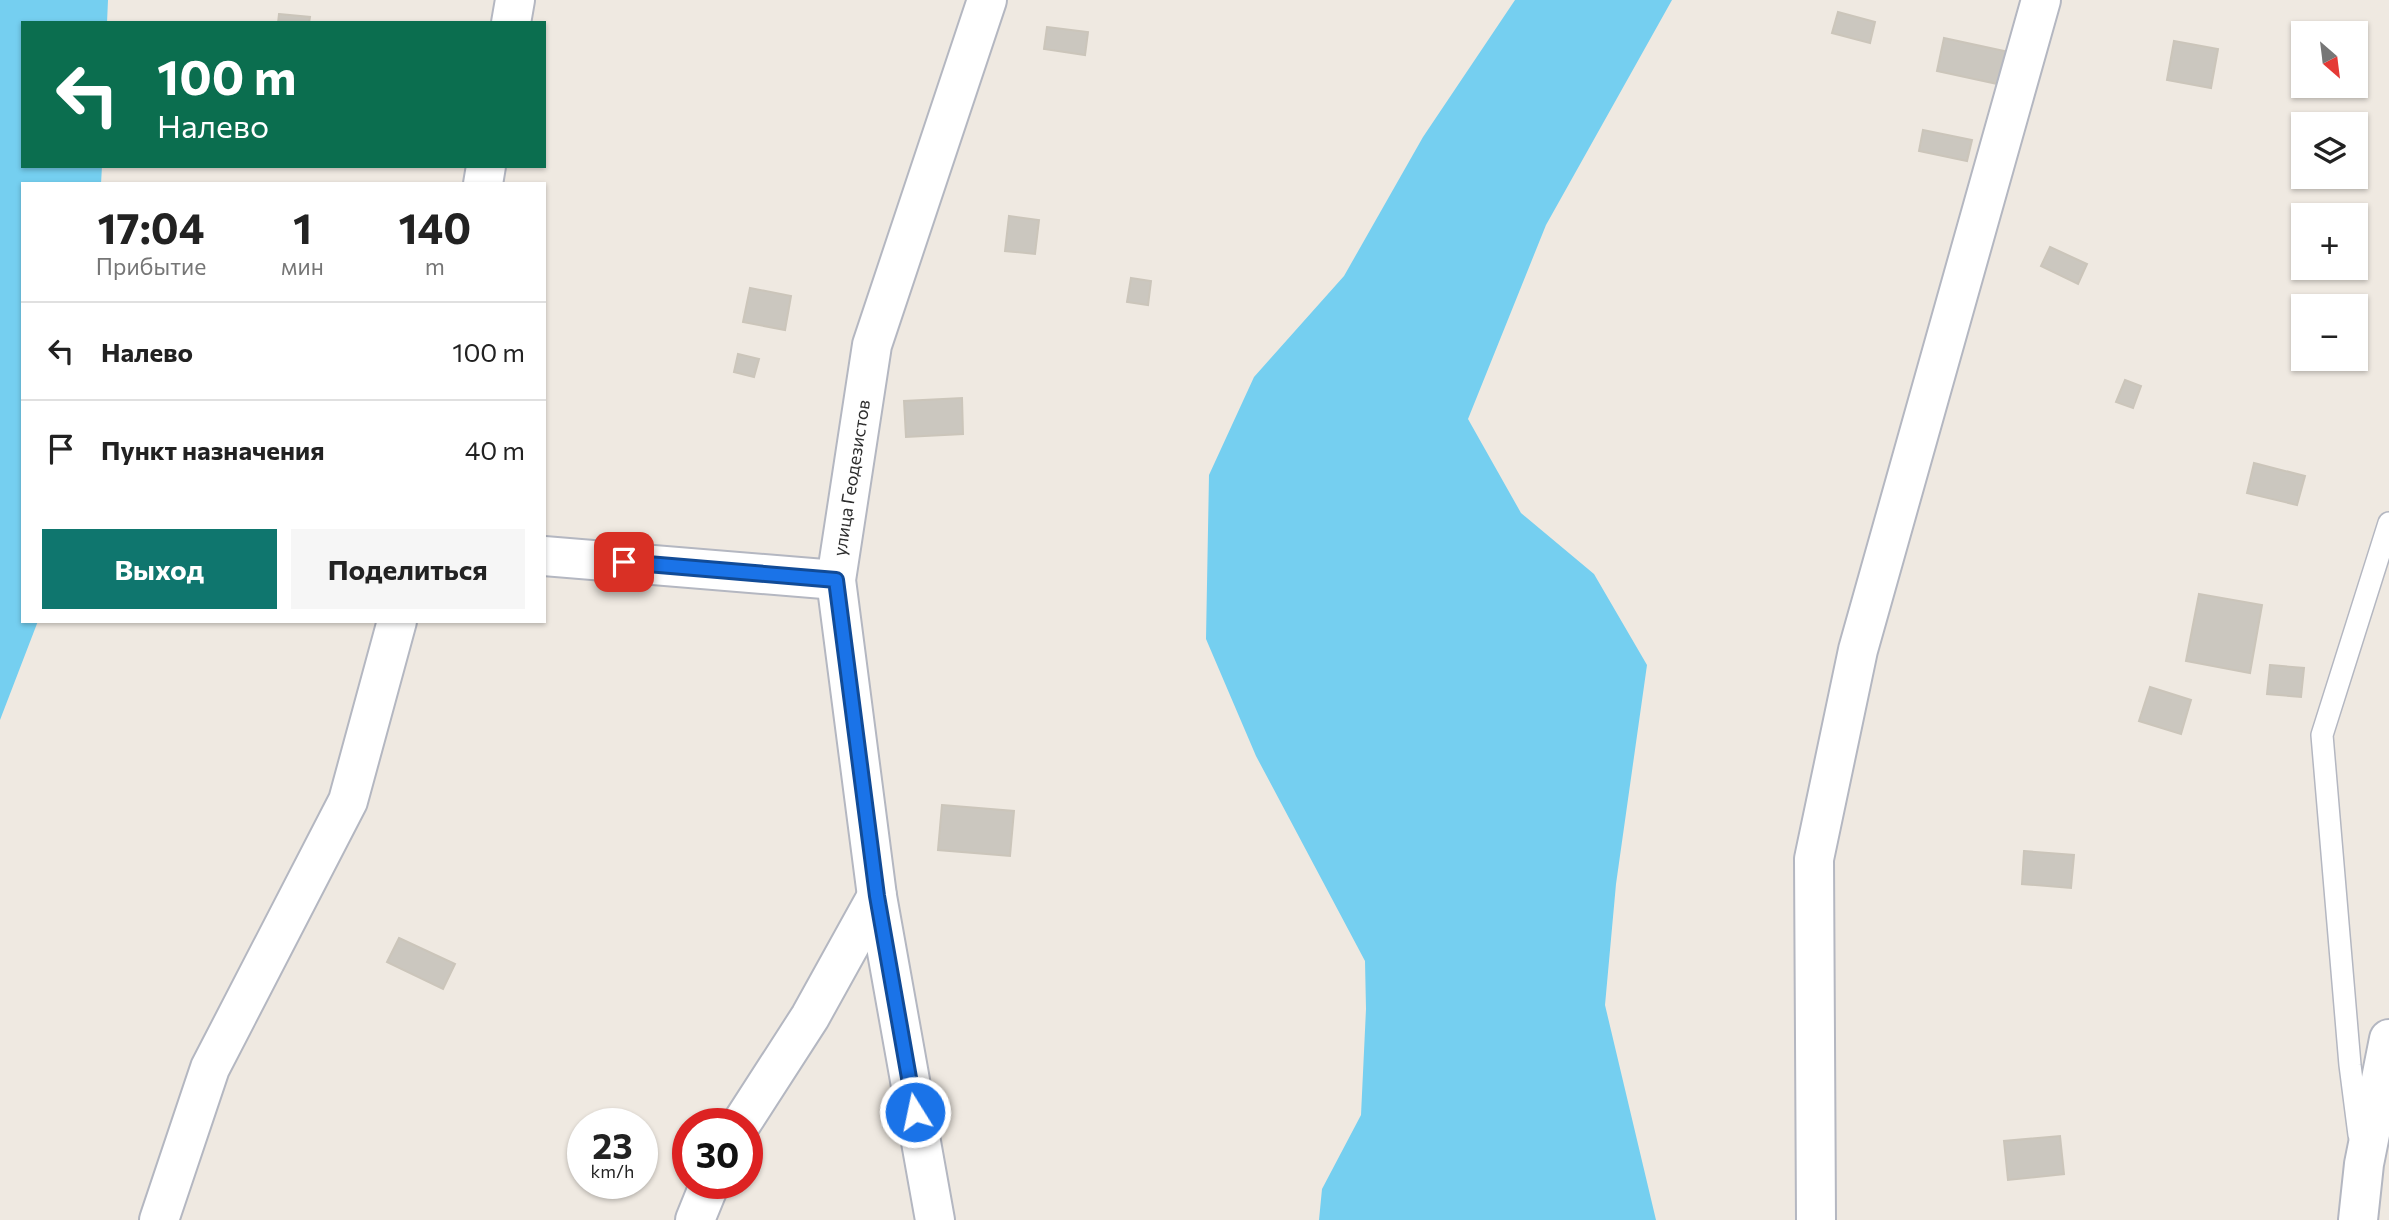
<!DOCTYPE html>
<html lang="ru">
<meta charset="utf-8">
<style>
body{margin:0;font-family:Commissioner,sans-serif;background:#f6f6f6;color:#222;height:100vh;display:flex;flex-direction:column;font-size:26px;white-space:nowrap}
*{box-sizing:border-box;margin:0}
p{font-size:23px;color:#767676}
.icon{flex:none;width:38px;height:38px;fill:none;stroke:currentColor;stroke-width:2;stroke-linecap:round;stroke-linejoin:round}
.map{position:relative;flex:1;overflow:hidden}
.panel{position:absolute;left:21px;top:182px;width:525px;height:441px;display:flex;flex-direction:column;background:#fff;border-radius:0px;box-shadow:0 2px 5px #0004}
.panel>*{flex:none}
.guide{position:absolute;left:21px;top:21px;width:525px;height:147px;border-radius:0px;box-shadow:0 2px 5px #0004;background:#0b6e4f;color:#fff;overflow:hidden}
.needle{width:46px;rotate:152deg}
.tools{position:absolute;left:2291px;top:21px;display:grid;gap:14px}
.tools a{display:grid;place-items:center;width:77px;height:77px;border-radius:0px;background:#fff;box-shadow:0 2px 5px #0004;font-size:35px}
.speed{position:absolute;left:567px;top:1108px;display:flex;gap:14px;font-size:35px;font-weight:700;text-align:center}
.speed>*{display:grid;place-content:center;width:91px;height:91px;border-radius:50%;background:#fff;box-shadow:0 2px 5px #0004;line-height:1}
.speed small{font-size:18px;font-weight:400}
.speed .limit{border:10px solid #d22;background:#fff;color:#111}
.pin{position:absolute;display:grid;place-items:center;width:60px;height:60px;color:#fff;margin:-30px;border-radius:14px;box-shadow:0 4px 10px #0006}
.me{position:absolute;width:77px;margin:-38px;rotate:350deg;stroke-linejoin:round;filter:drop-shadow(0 0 5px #0008)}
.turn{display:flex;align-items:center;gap:24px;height:147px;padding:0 21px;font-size:32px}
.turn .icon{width:91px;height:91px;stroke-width:2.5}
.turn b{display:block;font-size:49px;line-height:60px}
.eta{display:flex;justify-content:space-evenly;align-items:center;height:119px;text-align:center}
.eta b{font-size:42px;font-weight:700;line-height:49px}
.button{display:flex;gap:14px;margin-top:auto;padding:14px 21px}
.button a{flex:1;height:80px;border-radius:0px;background:#0f766e;color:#fff;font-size:28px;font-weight:700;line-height:80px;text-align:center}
.button a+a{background:#f6f6f6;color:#222}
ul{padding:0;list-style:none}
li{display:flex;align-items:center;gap:21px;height:98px;padding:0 21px;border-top:2px solid #e0e0e0}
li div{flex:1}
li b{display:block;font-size:26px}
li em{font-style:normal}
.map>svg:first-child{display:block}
.water{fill:#75cff0}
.building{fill:#cbc7bf;stroke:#cbc5ba;stroke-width:2}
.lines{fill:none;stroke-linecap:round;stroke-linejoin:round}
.service-casing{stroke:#b4b7c1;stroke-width:24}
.minor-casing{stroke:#b4b7c1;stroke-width:42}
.service{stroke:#fff;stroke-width:21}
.minor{stroke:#fff;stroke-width:38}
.route-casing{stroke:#114b97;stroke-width:18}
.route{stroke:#1a73e8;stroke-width:12}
.labels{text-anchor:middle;stroke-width:7;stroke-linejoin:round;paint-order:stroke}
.street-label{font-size:18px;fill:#2e2e2e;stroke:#fff}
</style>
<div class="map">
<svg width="2389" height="1220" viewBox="0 0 2389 1220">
<rect width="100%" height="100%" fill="#efe9e1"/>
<g class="water">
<path d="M0 0H108L107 23H23V166H102L101 184H23V621H38L0 720Z"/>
<path d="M1515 0H1672L1546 225 1468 419 1521 513 1594 574 1647 665 1616 884 1605 1005 1656 1220H1319L1322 1189 1361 1115 1366 1009 1365 961 1256 756 1206 639 1209 475 1254 377 1344 276 1423 137Z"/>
</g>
<g class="building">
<path d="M1838 12 1875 22 1870 43 1832 33Z"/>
<path d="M279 14 310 17 309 23H278Z"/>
<path d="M1047 27 1088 32 1085 55 1044 49Z"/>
<path d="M1944 38 2009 52 2002 85 1937 71Z"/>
<path d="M2174 41 2218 49 2211 88 2167 80Z"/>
<path d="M1923 130 1972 140 1967 161 1919 151Z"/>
<path d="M1009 216 1039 220 1035 254 1005 251Z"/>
<path d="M2050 247 2087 264 2078 284 2041 266Z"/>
<path d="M1131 278 1151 281 1148 305 1127 302Z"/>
<path d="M750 288 791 296 785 330 743 322Z"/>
<path d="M738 354 759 359 754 377 734 372Z"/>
<path d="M2125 380 2141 386 2133 408 2116 402Z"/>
<path d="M962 398 963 434 906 437 904 401Z"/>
<path d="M2254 463 2305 476 2297 505 2247 493Z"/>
<path d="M2199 594 2262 605 2250 673 2186 661Z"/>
<path d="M2270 665 2304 668 2301 697 2267 694Z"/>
<path d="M2150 687 2191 700 2181 734 2139 721Z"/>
<path d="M942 805 1014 811 1010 856 938 850Z"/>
<path d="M2024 851 2074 855 2071 888 2022 884Z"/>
<path d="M399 938 455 964 443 989 387 962Z"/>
<path d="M2060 1136 2064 1174 2008 1180 2004 1141Z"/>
</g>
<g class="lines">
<g class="service-casing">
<path id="service" d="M2359 1135 2350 1065 2322 735 2389 523"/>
</g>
<g class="minor-casing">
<g id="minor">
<path d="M511 23 515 0"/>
<path d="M483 184 486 166"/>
<path d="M544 556 836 580"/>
<path d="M741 1124 810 1017 877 896"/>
<path d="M159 1220 210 1068 348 801 397 621"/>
<path d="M695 1220 710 1183"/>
<path d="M935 1220 877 896 836 580 872 345 987 0"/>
<path d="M1816 1220 1814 859 1858 650 2041 0"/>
<path d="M2358 1220 2364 1164 2389 1039"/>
</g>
</g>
<use href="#service" class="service"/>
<use href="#minor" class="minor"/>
</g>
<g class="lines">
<g class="route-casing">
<path id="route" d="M624 562 836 580 877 896 915 1112"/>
</g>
<use href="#route" class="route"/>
</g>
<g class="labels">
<g class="street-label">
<text transform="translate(852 478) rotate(-81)" y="6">улица Геодезистов</text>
</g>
</g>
</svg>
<div class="tools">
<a><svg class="needle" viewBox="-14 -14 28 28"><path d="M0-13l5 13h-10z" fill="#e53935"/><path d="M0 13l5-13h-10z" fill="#767676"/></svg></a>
<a><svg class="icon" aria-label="layers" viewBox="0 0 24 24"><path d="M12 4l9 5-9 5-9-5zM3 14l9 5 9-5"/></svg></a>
<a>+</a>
<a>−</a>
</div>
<div class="speed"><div>23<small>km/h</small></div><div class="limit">30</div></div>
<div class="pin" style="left:624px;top:562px;background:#d93025"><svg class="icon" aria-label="arrive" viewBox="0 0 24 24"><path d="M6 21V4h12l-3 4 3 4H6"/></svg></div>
<svg class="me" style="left:915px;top:1112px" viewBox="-20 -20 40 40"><circle r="17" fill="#1a73e8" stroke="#fff" stroke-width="3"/><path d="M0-11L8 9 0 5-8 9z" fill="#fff"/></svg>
<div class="guide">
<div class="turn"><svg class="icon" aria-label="left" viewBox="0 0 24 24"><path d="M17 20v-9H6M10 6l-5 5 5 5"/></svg><div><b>100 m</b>Налево</div></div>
</div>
<section class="panel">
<div class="eta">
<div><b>17:04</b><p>Прибытие</p></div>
<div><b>1</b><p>мин</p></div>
<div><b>140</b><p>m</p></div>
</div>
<ul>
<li><svg class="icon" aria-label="left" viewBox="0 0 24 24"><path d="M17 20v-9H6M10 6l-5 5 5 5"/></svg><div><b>Налево</b></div><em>100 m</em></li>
<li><svg class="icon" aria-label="arrive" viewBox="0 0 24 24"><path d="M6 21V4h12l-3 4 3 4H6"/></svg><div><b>Пункт назначения</b></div><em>40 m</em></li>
</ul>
<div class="button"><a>Выход</a><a>Поделиться</a></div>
</section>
</div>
